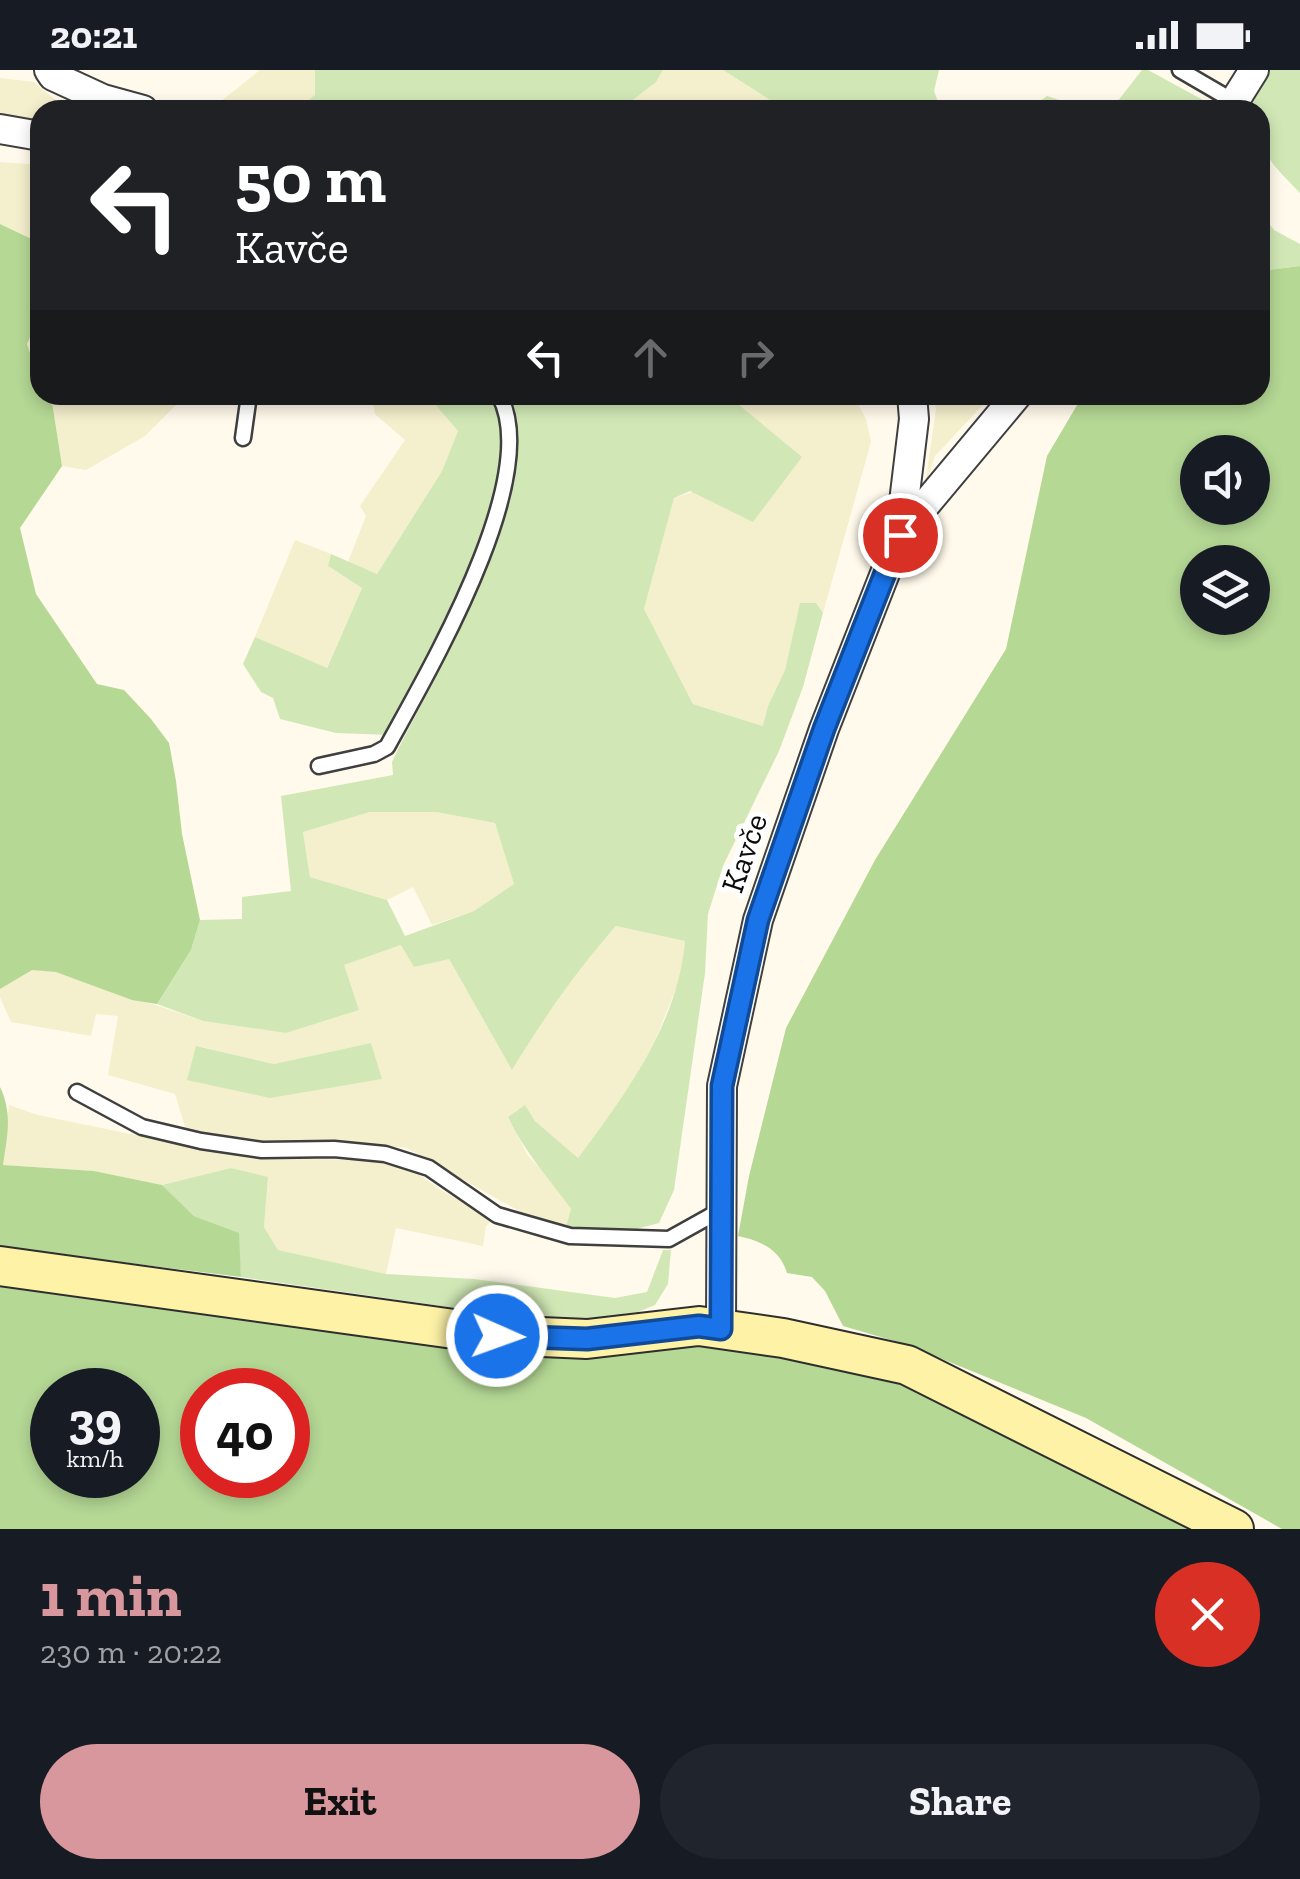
<!DOCTYPE html>
<meta charset="utf-8">
<style>
body{margin:0;font-family:"Zilla Slab",serif;background:#20242c;color:#f1f3f6;height:100vh;display:flex;flex-direction:column;font-size:38px;white-space:nowrap}
*{box-sizing:border-box;margin:0}
p{font-size:32px;color:#9ea1a6}
.icon{flex:none;width:55px;height:55px;fill:none;stroke:currentColor;stroke-width:2;stroke-linecap:round;stroke-linejoin:round}
.map{position:relative;height:1459px;overflow:hidden}
.drawer{display:flex;flex-direction:column;background:#171b24;flex:1}
.drawer>*{flex:none}
.hud{position:absolute;left:30px;top:30px;width:1240px;height:305px;border-radius:30px;box-shadow:0 5px 15px #0003;background:#202124;color:#fff;overflow:hidden}
.controls{position:absolute;left:1180px;top:365px;display:grid;gap:20px}
.controls a{display:grid;place-items:center;width:90px;height:90px;border-radius:50%;background:#171b24;box-shadow:0 5px 15px #0003;font-size:50px}
.speed{position:absolute;left:30px;top:1298px;display:flex;gap:20px;font-size:50px;font-weight:700;text-align:center}
.speed>*{display:grid;place-content:center;width:130px;height:130px;border-radius:50%;background:#171b24;box-shadow:0 5px 15px #0003;line-height:1}
.speed small{font-size:25px;font-weight:400}
.speed .limit{border:15px solid #d22;background:#fff;color:#111}
.pin{position:absolute;display:grid;place-items:center;width:85px;height:85px;color:#fff;margin:-42px;border:5px solid #fff;border-radius:50%;box-shadow:0 2px 10px #0007}
.me{position:absolute;width:110px;margin:-55px;rotate:92deg;stroke-linejoin:round;filter:drop-shadow(0 0 8px #0008)}
.turn{display:flex;align-items:center;gap:35px;height:210px;padding:0 40px;font-size:45px}
.turn .icon{width:130px;height:130px;stroke-width:2.5}
.turn b{display:block;font-size:70px;line-height:85px}
.lanes{display:flex;align-items:center;height:95px;padding:0 40px;background:#0003;justify-content:center;gap:50px;direction:ltr}
.lanes .off{opacity:.35}
.round{display:grid;place-items:center;flex:none;width:105px;height:105px;border-radius:52px;background:#20242c}
.overview{display:flex;align-items:center;justify-content:space-between;height:170px;padding:0 40px}
h1{font-size:60px;font-weight:700;line-height:75px;color:#d8979d}
.button{display:flex;gap:20px;margin-top:auto;padding:20px 40px}
.button a{flex:1;height:115px;border-radius:60px;background:#d8979d;color:#111;font-size:40px;font-weight:700;line-height:115px;text-align:center}
.button a+a{background:#20242c;color:#f1f3f6}
.status{display:flex;justify-content:space-between;align-items:center;height:70px;padding:0 50px;background:#171b24;direction:ltr}
.status svg{height:28px;fill:currentColor}
.map>svg:first-child{display:block}
.farmland{fill:#f4efcc;fill-rule:evenodd}
.green{fill:#d1e8b6;fill-rule:evenodd}
.forest{fill:#b5d895;fill-rule:evenodd}
.lines{fill:none;stroke-linecap:round;stroke-linejoin:round}
.lane-casing{stroke:#3f3f3f;stroke-width:19}
.street-casing{stroke:#3f3f3f;stroke-width:32}
.secondary-casing{stroke:#2e2e2e;stroke-width:42}
.lane{stroke:#fff;stroke-width:14}
.street{stroke:#fff;stroke-width:28}
.secondary{stroke:#fef2a7;stroke-width:38}
.route-casing{stroke:#114b97;stroke-width:25}
.route{stroke:#1a73e8;stroke-width:18}
.labels{text-anchor:middle;stroke-width:10;stroke-linejoin:round;paint-order:stroke}
.street-label{font-size:32px;fill:#0c0c0c;stroke:#fff}
</style>
<div class="status"><b>20:21</b><svg viewBox="0 0 49 12"><path d="M0 12V9h3v3zM5 12V6h3v6zM10 12V3h3v9zM15 12V0h3v12zM26 1h20v11H26zM47 4h2v5h-2z"/></svg></div>
<div class="map">
<svg width="1300" height="1459" viewBox="0 0 1300 1459">
<rect width="100%" height="100%" fill="#fffaeb"/>
<g class="farmland">
<path d="M260 0H315V26L296 40H210Z"/>
<path d="M663 0H723L786 40H620L656 12Z"/>
<path d="M0 8 34 12 67 40H40V50L0 45Z"/>
<path d="M0 92 40 95V173L0 154Z"/>
<path d="M40 245V312L27 274Z"/>
<path d="M48 325H186L145 366 86 400 62 396 52 332Z"/>
<path d="M371 325H427L458 361 442 401 377 504 348 492 366 446 360 436 405 370 375 344Z"/>
<path d="M727 325H853L866 349 871 372 823 543 816 533 800 534 785 600 768 636 764 656 693 634 644 539 674 428 801 387Z"/>
<path d="M932 325H992L935 386 925 416 936 339Z"/>
<path d="M295 470 331 484 328 496 362 518 326 599 255 567Z"/>
<path d="M370 742H436L495 753 514 814 474 841 432 855 413 817 387 830 310 807 303 762Z"/>
<path d="M616 856 686 871 680 908 654 973 625 1025 578 1088 535 1051 525 1035 508 1047 528 1086 551 1109 571 1139 566 1156 535 1150 407 1078 333 1070 285 1076 236 1071 186 1060 175 1024 108 1005 118 946 96 944 91 966 11 952 0 927V919L32 899 56 902 203 951 286 963 359 940 343 895 401 875 449 889 512 1000 541 952 584 891ZM371 973 381 1009 317 1019 197 976 274 994Z"/>
<path d="M9 1035 38 1045 213 1081 286 1088 386 1091 406 1095 439 1119 493 1149 486 1156 483 1176 396 1158 386 1204 312 1188 278 1180 264 1157 268 1108 231 1098 162 1115 94 1101 2 1095Z"/>
</g>
<g class="green">
<path d="M315 0H663L656 12 620 40H519L510 32 496 40H296L315 25Z"/>
<path d="M723 0H939L934 21 941 40H786Z"/>
<path d="M1142 0H1148L1214 36 1211 40H1028L1047 26 1078 36H1114Z"/>
<path d="M1258 0H1300V123C1269 90 1260 87 1260 40H1254L1250 20Z"/>
<path d="M1260 142 1274 160 1300 174V196L1260 201Z"/>
<path d="M427 325H490L502 351 504 385 485 462 390 665 336 663 280 649 273 628 261 622 243 594 255 567 327 598 362 518 328 496 331 484 377 504 442 401 458 361Z"/>
<path d="M508 325H727L802 387 753 452 690 421 674 428 644 539 693 634 763 656 768 636 785 600 800 533H816L823 543 803 617 779 681 723 796 708 844 705 903 674 1120 659 1153 614 1165 566 1156 571 1139C549 1108 524 1082 508 1047L525 1035 535 1051 578 1088C626 1024 678 953 685 871L616 856C576 901 543 949 512 1000L449 889 414 897 401 875 344 895 359 940 286 963 203 951 157 934 191 880 200 850 242 849V827L291 821 281 726 393 705 392 692C431 611 551 409 508 325ZM370 742H436L495 753 514 814 474 841 405 866 387 830 310 807 303 762Z"/>
<path d="M371 973 382 1009 270 1028 187 1010 196 976 274 994Z"/>
<path d="M231 1098 268 1107 264 1157 278 1180 386 1204 474 1209 615 1228 647 1222 663 1180H671L668 1214 655 1235 638 1242 558 1253 241 1207 238 1163 194 1146 162 1115Z"/>
</g>
<g class="forest">
<path d="M0 154 40 173V245L27 274 40 312V325H48L52 332 62 396 20 458 36 524 97 614 124 620 151 649 169 673 176 711 182 764 200 850 191 880 157 934 132 930 56 902 32 900 0 919Z"/>
<path d="M1300 196V1459H1282L1086 1348 908 1275 843 1256 825 1221 812 1207 787 1203C780 1179 761 1171 738 1166L749 1106 786 958 875 790 1006 579 1047 386 1083 325H1260V201ZM1198 382H1252V438H1198ZM1252 492V548H1198V492Z"/>
<path d="M0 1017C13 1044 7 1066 3 1095L94 1101 162 1115 194 1146 239 1163 241 1207 0 1177Z"/>
<path d="M0 1213 591 1284 635 1283 707 1271 905 1312 1196 1459H0ZM52 1320H138V1405H52ZM202 1320H288V1405H202Z"/>
</g>
<g class="lines">
<g class="lane-casing">
<g id="lane">
<path d="M1180 0 1235 32"/>
<path d="M243 368 249 325"/>
<path d="M319 696 374 684 387 677C428 602 544 406 499 325"/>
<path d="M77 1022 142 1057 201 1071 262 1080 334 1079 385 1084 429 1098 497 1145 570 1166 669 1169 721 1140"/>
</g>
</g>
<g class="street-casing">
<g id="street">
<path d="M49 0 53 6 103 29 143 40"/>
<path d="M1229 40 1254 0"/>
<path d="M0 59 40 66"/>
<path d="M900 465 1017 325"/>
<path d="M721 1259 722 1016 758 850 824 659 900 465 914 349 912 325"/>
</g>
</g>
<g class="secondary-casing">
<path id="secondary" d="M0 1196 497 1265 587 1269 699 1256 783 1268 907 1295 1234 1459"/>
</g>
<use href="#lane" class="lane"/>
<use href="#street" class="street"/>
<use href="#secondary" class="secondary"/>
</g>
<g class="lines">
<g class="route-casing">
<path id="route" d="M497 1266 587 1269 699 1256 721 1259 722 1016 758 850 824 659 900 465"/>
</g>
<use href="#route" class="route"/>
</g>
<g class="labels">
<g class="street-label">
<text transform="translate(744 783) rotate(-71)" y="11">Kavče</text>
</g>
</g>
</svg>
<div class="controls">
<a><svg class="icon" aria-label="sound" viewBox="0 0 24 24"><path d="M4 9h4l5-4v14l-5-4H4zM17 9q2 3 0 6"/></svg></a>
<a><svg class="icon" aria-label="layers" viewBox="0 0 24 24"><path d="M12 4l9 5-9 5-9-5zM3 14l9 5 9-5"/></svg></a>
</div>
<div class="speed"><div>39<small>km/h</small></div><div class="limit">40</div></div>
<div class="pin" style="left:900px;top:465px;background:#d93025"><svg class="icon" aria-label="arrive" viewBox="0 0 24 24"><path d="M6 21V4h12l-3 4 3 4H6"/></svg></div>
<svg class="me" style="left:497px;top:1266px" viewBox="-20 -20 40 40"><circle r="17" fill="#1a73e8" stroke="#fff" stroke-width="3"/><path d="M0-11L8 9 0 5-8 9z" fill="#fff"/></svg>
<div class="hud">
<div class="turn"><svg class="icon" aria-label="left" viewBox="0 0 24 24"><path d="M17 20v-9H6M10 6l-5 5 5 5"/></svg><div><b>50 m</b>Kavče</div></div>
<div class="lanes"><svg class="icon" aria-label="left" viewBox="0 0 24 24"><path d="M17 20v-9H6M10 6l-5 5 5 5"/></svg><svg class="icon off" aria-label="ahead" viewBox="0 0 24 24"><path d="M12 20V5M6 11l6-6 6 6"/></svg><svg class="icon off" aria-label="right" viewBox="0 0 24 24"><path d="M7 20v-9h11M14 6l5 5-5 5"/></svg></div>
</div>
</div>
<section class="drawer">
<div class="overview"><div><h1>1 min</h1><p>230 m · 20:22</p></div><a class="round" style="background:#d93025;color:#fff"><svg class="icon" aria-label="close" viewBox="0 0 24 24"><path d="M6 6l12 12M18 6L6 18"/></svg></a></div>
<div class="button"><a>Exit</a><a>Share</a></div>
</section>
